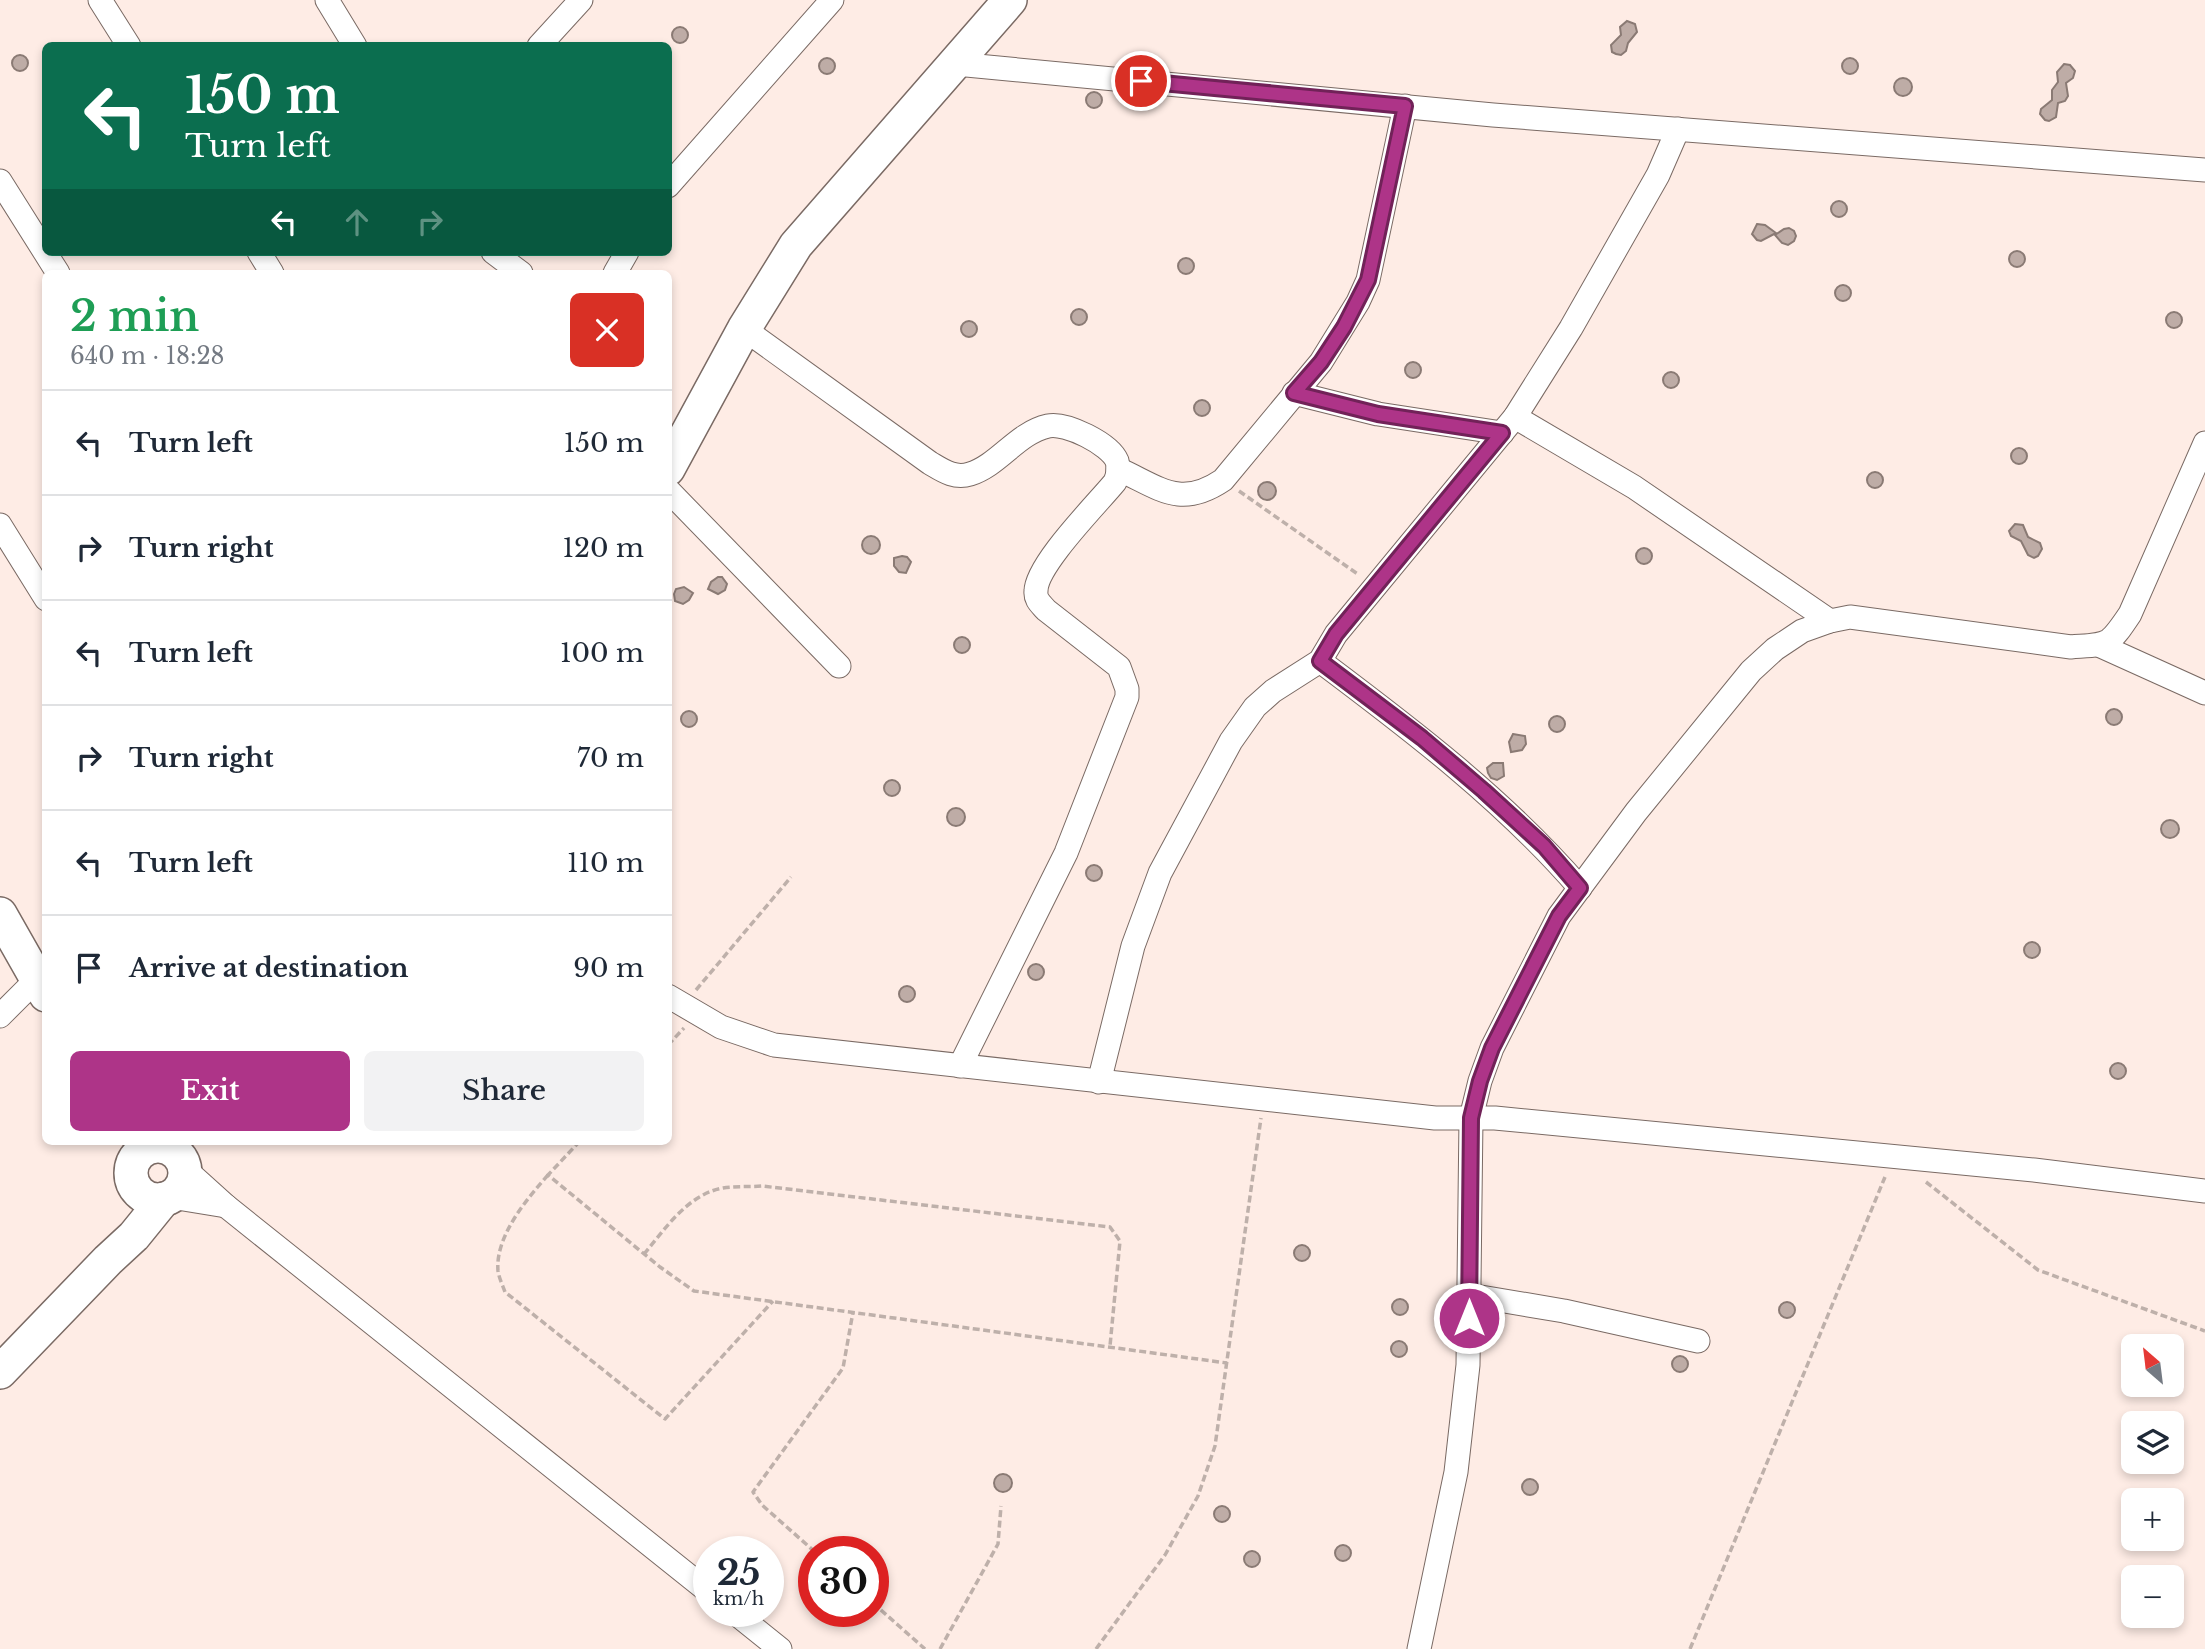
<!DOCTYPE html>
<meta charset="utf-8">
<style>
body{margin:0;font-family:"Libre Baskerville",serif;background:#f2f2f3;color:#1f2937;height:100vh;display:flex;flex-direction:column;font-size:26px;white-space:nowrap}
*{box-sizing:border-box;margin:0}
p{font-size:23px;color:#747a83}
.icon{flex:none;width:38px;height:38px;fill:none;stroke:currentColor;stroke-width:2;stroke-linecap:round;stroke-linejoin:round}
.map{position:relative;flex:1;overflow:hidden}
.side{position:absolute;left:42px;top:270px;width:630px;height:875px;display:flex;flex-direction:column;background:#fff;border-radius:10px;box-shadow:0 4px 10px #0003}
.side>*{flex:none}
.banner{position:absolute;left:42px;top:42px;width:630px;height:214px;border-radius:10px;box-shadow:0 4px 10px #0003;background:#0b6e4f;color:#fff;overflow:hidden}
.needle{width:46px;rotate:332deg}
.buttons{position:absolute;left:2121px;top:1334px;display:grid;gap:14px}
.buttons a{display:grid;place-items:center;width:63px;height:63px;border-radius:10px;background:#fff;box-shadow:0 4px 10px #0003;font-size:35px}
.speed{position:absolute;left:693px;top:1536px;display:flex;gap:14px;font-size:35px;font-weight:700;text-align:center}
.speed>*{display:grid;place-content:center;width:91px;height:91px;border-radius:50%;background:#fff;box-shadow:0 4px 10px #0003;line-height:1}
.speed small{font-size:18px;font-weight:400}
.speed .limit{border:10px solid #d22;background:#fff;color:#111}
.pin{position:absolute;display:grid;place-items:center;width:60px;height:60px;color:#fff;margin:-30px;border:4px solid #fff;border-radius:50%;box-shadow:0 2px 7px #0007}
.me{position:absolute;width:77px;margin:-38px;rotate:0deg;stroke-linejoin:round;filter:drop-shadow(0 0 5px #0008)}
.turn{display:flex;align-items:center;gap:24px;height:147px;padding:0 28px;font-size:32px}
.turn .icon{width:91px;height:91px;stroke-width:2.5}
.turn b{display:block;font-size:49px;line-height:60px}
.lanes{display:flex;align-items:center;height:66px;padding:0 28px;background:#0003;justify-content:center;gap:35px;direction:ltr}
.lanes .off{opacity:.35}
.round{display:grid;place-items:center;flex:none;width:74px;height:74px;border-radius:10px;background:#f2f2f3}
.head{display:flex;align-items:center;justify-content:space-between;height:119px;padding:0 28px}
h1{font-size:42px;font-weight:600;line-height:52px;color:#1e9e55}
.primary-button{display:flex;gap:14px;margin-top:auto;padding:14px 28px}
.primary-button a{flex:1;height:80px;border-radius:10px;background:#ae3488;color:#fff;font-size:28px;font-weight:600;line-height:80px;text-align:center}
.primary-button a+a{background:#f2f2f3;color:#1f2937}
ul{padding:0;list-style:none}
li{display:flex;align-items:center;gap:21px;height:105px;padding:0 28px;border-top:2px solid #e0e1e3}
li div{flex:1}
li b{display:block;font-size:26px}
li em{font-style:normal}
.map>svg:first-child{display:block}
.building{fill:#beaca6;stroke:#8a7a74;stroke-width:2}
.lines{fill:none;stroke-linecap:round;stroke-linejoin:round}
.street-casing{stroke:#7a6a64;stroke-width:25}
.secondary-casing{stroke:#7a6a64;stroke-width:36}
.path{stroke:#beb0aa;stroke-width:3.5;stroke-dasharray:7 3.5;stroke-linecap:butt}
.street{stroke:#fff;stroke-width:23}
.secondary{stroke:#fff;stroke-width:33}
.route-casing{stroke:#712258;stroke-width:18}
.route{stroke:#ae3488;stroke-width:12}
</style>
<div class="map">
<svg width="2205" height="1649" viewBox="0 0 2205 1649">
<rect width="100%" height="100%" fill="#feece5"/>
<g class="building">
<path d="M1627 21 1635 24 1637 32 1628 43 1626 51 1621 55 1616 54 1612 52 1611 45 1621 35 1620 27Z"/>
<circle cx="680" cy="35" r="8"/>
<circle cx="20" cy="63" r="8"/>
<circle cx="827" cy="66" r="8"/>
<circle cx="1850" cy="66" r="8"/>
<path d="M2064 64 2070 65 2075 71 2073 78 2066 83 2068 96 2065 101 2058 103 2056 117 2049 121 2045 120 2040 114 2041 109 2052 100V90L2058 82 2057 72Z"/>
<circle cx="1903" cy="87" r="9"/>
<circle cx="1094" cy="100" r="8"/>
<circle cx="1839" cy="209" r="8"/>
<path d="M1757 224 1765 225 1776 233 1761 241 1757 240 1752 234Z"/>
<path d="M1789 228 1794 231 1796 236 1794 241 1788 245 1782 243 1775 235 1784 229Z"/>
<circle cx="2017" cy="259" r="8"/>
<circle cx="1186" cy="266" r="8"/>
<circle cx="1843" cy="293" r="8"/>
<circle cx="1079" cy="317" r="8"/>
<circle cx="2174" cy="320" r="8"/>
<circle cx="969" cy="329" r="8"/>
<circle cx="1413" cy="370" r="8"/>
<circle cx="1671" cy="380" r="8"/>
<circle cx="1202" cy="408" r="8"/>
<circle cx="2019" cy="456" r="8"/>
<circle cx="1875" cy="480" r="8"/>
<circle cx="1267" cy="491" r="9"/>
<path d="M2015 524 2023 525 2028 537 2040 543 2042 549 2038 556 2034 558 2028 555 2021 541 2011 536 2009 531Z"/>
<circle cx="871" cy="545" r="9"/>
<circle cx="1644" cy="556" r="8"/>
<path d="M902 556 907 557 911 562 906 573 899 572 894 566V558Z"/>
<path d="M718 577H722L727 584 725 590 718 594 708 589 711 582Z"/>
<path d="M684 587 693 593 689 600 683 604 675 601 674 594 676 589Z"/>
<circle cx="962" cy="645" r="8"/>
<circle cx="2114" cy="717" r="8"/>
<circle cx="689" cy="719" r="8"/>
<circle cx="1557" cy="724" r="8"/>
<path d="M1513 734 1525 736 1526 744 1522 750 1511 752 1509 742Z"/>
<path d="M1493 763H1503L1504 776 1497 780 1491 778 1488 773 1487 768Z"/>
<circle cx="892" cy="788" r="8"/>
<circle cx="956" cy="817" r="9"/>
<circle cx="2170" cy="829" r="9"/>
<circle cx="1094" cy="873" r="8"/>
<circle cx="2032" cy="950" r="8"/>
<circle cx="1036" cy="972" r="8"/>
<circle cx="907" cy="994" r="8"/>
<circle cx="2118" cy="1071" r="8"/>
<circle cx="1302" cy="1253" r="8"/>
<circle cx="1400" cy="1307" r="8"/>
<circle cx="1787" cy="1310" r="8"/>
<circle cx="1399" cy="1349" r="8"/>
<circle cx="1680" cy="1364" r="8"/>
<circle cx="1003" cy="1483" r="9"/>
<circle cx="1530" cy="1487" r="8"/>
<circle cx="1222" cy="1514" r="8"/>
<circle cx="1343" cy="1553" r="8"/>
<circle cx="1252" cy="1559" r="8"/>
</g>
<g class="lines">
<g class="street-casing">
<g id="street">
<path d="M100 0 129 46"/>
<path d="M327 0 355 46"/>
<path d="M539 46 581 0"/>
<path d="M956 64 1493 115 2205 170"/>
<path d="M0 181 58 273"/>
<path d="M668 186 832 0"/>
<path d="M259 252 272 273"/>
<path d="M493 252 521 273"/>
<path d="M615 273 627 252"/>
<path d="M744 329 930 463C942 470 954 479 970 474 999 465 1017 433 1048 426 1066 422 1110 444 1117 461 1119 468 1118 475 1115 482 1097 504 1036 565 1036 591 1035 600 1041 604 1046 610L1119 667 1127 689V697L1066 853 960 1066"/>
<path d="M1294 393 1378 414 1502 433"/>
<path d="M1515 417 1634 487 1830 621"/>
<path d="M1118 469C1160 488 1180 509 1223 480L1321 362 1358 302 1368 280 1405 106"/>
<path d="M668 490 839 666"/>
<path d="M0 525 46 599"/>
<path d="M2101 646 2205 693"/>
<path d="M1320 661C1412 730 1504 800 1580 888"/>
<path d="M668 996 721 1027 774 1045 1435 1118H1495L2034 1170 2205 1191"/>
<path d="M0 1016 37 979"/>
<path d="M1099 1082 1133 946 1160 873 1231 741 1255 707 1273 691 1320 661 1336 634 1515 417 1571 328 1658 175 1678 129"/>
<path d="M185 1169 226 1206 709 1592"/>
<path d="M171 1197 226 1206"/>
<path d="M1469 1295 1564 1311 1698 1341"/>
<path d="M734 1612 780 1649"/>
<path d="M1419 1649 1456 1472 1468 1365 1471 1118 1480 1081 1492 1048 1559 916 1636 812 1751 671 1775 649 1802 631 1830 621 1850 617 2071 647C2109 644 2108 647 2130 614L2205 443"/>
</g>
</g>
<g class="secondary-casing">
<g id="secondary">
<path d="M668 469 744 329 796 245 1010 0"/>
<path d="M0 914 46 995"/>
<circle cx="158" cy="1173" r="27"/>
<path d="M0 1372 108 1260 134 1236 164 1199"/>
</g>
</g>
<g class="path">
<path d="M1239 491 1359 575"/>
<path d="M696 990 791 877"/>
<path d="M668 1045 684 1028"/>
<path d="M580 1141 548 1175 660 1267 694 1291 1227 1363"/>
<path d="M548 1175C527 1199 495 1236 498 1271 499 1278 503 1286 505 1292L665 1419 773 1301"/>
<path d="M1926 1182 2038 1270 2205 1331"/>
<path d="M644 1254C665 1229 688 1194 723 1188 736 1186 749 1187 762 1186L1110 1227 1120 1241 1110 1346"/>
<path d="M815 1552 762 1505 753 1492 843 1368 853 1312"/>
<path d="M873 1603 925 1649"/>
<path d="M940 1649 998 1544 1001 1506"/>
<path d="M1096 1649 1165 1555 1198 1496 1215 1446 1261 1118"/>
<path d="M1690 1649 1885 1177"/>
</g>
<use href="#street" class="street"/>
<use href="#secondary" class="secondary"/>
</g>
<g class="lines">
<g class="route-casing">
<path id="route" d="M1141 81 1405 106 1368 280 1344 327 1321 362 1294 393 1378 414 1502 433 1336 634 1320 661 1422 738 1484 791 1544 846 1580 888 1559 916 1492 1048 1480 1081 1471 1118 1469 1318"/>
</g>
<use href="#route" class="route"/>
</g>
</svg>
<div class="buttons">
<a><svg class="needle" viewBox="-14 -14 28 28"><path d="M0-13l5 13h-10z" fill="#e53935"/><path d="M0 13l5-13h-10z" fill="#747a83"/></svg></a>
<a><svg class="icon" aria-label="layers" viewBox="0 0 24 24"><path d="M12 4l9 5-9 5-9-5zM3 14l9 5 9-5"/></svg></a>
<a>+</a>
<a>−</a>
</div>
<div class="speed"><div>25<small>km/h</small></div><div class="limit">30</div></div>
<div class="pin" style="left:1141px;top:81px;background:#d93025"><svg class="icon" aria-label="arrive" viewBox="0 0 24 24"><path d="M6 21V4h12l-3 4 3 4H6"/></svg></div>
<svg class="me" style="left:1469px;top:1318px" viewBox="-20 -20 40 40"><circle r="17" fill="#ae3488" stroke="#fff" stroke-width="3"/><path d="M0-11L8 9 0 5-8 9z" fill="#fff"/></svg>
<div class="banner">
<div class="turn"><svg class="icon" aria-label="left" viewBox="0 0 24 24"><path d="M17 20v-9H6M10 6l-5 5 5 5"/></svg><div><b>150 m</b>Turn left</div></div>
<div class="lanes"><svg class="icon" aria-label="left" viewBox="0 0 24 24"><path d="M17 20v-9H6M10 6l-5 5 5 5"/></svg><svg class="icon off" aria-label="ahead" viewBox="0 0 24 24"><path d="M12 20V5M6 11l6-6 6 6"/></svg><svg class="icon off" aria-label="right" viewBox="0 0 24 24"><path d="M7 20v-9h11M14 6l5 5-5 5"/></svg></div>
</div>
<section class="side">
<div class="head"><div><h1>2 min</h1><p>640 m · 18:28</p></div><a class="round" style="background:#d93025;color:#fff"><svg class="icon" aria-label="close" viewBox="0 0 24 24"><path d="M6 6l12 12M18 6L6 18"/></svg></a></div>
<ul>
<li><svg class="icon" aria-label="left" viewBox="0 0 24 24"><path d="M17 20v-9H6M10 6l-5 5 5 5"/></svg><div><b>Turn left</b></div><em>150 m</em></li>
<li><svg class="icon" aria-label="right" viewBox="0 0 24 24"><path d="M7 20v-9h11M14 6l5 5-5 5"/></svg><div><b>Turn right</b></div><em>120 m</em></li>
<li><svg class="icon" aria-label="left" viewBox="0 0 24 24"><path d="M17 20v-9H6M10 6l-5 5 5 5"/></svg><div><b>Turn left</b></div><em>100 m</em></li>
<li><svg class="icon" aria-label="right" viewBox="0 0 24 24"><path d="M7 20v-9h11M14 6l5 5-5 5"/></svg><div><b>Turn right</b></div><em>70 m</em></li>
<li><svg class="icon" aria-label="left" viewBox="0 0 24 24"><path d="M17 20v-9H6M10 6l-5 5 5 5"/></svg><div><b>Turn left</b></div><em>110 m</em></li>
<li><svg class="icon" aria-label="arrive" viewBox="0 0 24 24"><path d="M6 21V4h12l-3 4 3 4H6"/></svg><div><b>Arrive at destination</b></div><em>90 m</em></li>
</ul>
<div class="primary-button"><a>Exit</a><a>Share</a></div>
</section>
</div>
